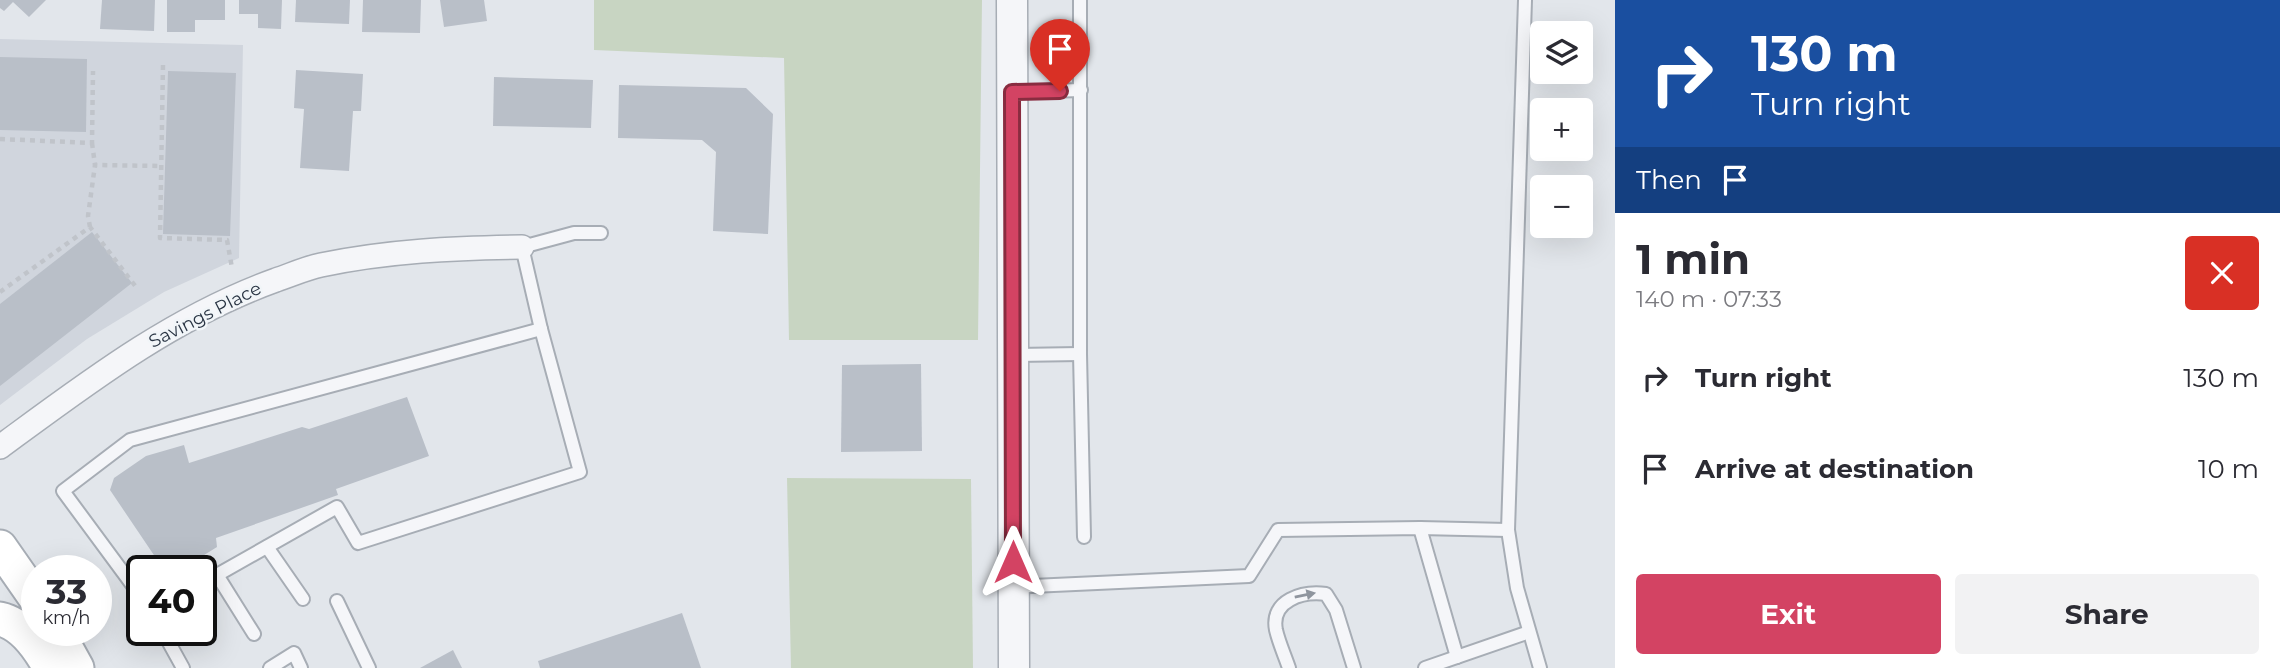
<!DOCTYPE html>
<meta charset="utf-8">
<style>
body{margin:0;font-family:Montserrat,sans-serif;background:#f2f2f3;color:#2b2b33;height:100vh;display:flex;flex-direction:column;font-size:26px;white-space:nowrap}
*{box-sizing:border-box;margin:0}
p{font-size:23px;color:#7c7c81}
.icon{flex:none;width:38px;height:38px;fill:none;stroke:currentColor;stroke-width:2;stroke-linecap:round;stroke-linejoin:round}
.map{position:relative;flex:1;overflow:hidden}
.side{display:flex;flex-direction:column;background:#fff;width:665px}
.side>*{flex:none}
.hud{background:#1a4fa0;color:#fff;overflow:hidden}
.fabs{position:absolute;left:1530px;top:21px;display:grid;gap:14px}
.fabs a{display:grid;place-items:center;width:63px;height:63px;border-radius:7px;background:#fff;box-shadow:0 7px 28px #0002;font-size:35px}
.speed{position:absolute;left:21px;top:555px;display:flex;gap:14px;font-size:35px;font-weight:700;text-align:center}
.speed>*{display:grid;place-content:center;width:91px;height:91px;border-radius:50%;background:#fff;box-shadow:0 7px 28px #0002;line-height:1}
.speed small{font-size:18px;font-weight:400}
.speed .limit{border:4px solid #111;border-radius:10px;background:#fff;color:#111}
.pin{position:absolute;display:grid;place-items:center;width:60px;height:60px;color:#fff;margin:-72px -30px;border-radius:50% 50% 50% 0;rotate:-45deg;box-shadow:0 0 7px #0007}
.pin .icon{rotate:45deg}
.me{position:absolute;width:77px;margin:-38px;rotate:0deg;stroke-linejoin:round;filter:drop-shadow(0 0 5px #0008)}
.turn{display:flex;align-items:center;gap:24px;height:147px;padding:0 21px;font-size:32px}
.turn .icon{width:91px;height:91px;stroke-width:2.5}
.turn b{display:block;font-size:49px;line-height:60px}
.then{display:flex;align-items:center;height:66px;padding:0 21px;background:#0003;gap:14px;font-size:26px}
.round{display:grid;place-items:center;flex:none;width:74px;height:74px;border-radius:7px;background:#f2f2f3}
.head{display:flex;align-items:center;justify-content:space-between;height:119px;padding:0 21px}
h1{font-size:42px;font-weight:700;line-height:52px}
.action{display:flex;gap:14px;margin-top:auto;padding:14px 21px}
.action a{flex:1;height:80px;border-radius:7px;background:#d34363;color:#fff;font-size:28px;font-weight:700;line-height:80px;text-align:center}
.action a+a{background:#f2f2f3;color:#2b2b33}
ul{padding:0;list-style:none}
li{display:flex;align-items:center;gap:21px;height:91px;padding:0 21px}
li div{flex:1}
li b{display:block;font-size:26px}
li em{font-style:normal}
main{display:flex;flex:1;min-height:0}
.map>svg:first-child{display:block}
.built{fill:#d0d5dd}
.green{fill:#c8d5c2}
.building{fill:#b9bfc8}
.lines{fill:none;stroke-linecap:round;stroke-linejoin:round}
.service-casing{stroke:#a7adb5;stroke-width:16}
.minor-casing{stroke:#a7adb5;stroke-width:26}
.tertiary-casing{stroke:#a7adb5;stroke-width:33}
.secondary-casing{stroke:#a7adb5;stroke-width:37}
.path{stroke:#c0c4ca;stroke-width:4.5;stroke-dasharray:5 5;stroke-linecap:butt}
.service{stroke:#f5f6f9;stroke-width:12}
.minor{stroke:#f5f6f9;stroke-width:23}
.tertiary{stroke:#f5f6f9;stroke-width:30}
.secondary{stroke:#fff;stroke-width:33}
.oneway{fill:#8f959e}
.route-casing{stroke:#892c40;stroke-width:18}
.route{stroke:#d34363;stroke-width:12}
.labels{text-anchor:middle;stroke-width:5;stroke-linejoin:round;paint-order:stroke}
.street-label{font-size:18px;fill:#293443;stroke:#f1f5f8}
</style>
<main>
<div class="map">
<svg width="1615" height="668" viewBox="0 0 1615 668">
<rect width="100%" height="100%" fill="#e2e6eb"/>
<path class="built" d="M0 39 243 45 239 258 164 292 87 339 0 405Z"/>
<g class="green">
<path d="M594 0H982L978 340H789L784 58 594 50Z"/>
<path d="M787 478 971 479 973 668H791Z"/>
</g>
<g class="building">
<path d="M0 0H46L29 17 13 2 4 11 0 8Z"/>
<path d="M102 0H155L154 31 100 29Z"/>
<path d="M167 0H225V20H195V32H167Z"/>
<path d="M239 0H282L281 29 258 28V14H239Z"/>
<path d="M296 0H350L349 24 295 22Z"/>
<path d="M363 0H421L420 33 362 32Z"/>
<path d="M440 0H484L487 21 444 27Z"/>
<path d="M0 57 87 59 86 132 0 130Z"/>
<path d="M296 70 363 74 361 111H353L349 171 300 168 304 109 294 108Z"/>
<path d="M168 71 236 73 230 236 163 234Z"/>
<path d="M494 77 593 80 591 128 493 126Z"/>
<path d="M619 85 746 88 773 114 768 234 713 231 716 152 702 140 618 138Z"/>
<path d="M92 232 132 283 0 386V304Z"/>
<path d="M921 364 922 451 841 452 842 365Z"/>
<path d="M407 397 429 456 336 489 338 495 216 538 217 547 180 570H164L110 490 114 478 146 456 184 445 189 463 302 427 309 429Z"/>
<path d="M682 613 701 668H540L538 661Z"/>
<path d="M453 650 462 668H420Z"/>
</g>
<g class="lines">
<g class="service-casing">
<g id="service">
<path d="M1080 0V354L1084 537"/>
<path d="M1525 0 1508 530 1517 588 1540 668"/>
<path d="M1012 92 1081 90"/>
<path d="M1014 355 1080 354"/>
<path d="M1420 528 1457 657"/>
<path d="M267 547 303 599"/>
<path d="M217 575 254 634"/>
<path d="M201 584 337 507 358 543 580 472 541 329 522 247 574 233H601"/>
<path d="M1013 587 1249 576 1278 530 1420 528 1508 530"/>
<path d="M142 598 63 491 130 440 541 329"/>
<path d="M337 601 369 668"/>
<path d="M162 630 183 668"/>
<path d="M270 668 294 653 301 668"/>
<path d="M1289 668C1285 656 1279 643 1276 630 1270 600 1303 591 1326 594L1336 610 1354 668"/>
<path d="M1425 668 1529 632"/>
</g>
</g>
<g class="minor-casing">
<path id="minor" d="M0 447C87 383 173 317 276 280 291 275 306 268 321 265 388 251 454 248 522 247"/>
</g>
<g class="tertiary-casing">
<path id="tertiary" d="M1012 0 1014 668"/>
</g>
<g class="secondary-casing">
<g id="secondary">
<path d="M0 547 37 600"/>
<path d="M0 619C23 624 39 648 50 668"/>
<path d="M56 630 77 668"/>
</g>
</g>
<g class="path">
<path d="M163 65 160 238 227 240 232 268"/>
<path d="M0 139 92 143 93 71"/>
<path d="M92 143 95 165"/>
<path d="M90 227 88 216 95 165 161 166"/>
<path d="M0 292 90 227 136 287"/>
</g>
<use href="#service" class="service"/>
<use href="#minor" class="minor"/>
<use href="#tertiary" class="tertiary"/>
<use href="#secondary" class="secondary"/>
</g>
<defs><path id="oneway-solid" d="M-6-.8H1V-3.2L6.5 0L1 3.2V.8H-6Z" transform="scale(1.75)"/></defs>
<use class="oneway" href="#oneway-solid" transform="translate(1305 595) rotate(-12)"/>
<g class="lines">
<g class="route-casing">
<path id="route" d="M1013 562 1012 92 1060 91"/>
</g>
<use href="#route" class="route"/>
</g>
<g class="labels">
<g class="street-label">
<text transform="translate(205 315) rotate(-27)" y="6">Savings Place</text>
</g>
</g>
</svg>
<div class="fabs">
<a><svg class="icon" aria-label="layers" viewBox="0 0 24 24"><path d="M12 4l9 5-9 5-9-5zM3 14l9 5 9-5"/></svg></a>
<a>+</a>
<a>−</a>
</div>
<div class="speed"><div>33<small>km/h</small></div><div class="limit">40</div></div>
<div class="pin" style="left:1060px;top:91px;background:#d93025"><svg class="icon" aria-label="arrive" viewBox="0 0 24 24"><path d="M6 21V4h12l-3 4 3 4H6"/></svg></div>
<svg class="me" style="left:1013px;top:562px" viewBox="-20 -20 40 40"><path d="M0-17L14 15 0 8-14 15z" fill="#d34363" stroke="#fff" stroke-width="4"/></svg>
</div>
<section class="side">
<div class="hud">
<div class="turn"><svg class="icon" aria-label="right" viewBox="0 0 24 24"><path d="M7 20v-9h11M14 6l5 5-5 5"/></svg><div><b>130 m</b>Turn right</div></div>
<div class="then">Then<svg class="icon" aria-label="arrive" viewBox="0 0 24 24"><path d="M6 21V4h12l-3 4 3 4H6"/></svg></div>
</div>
<div class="head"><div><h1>1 min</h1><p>140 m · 07:33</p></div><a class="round" style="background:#d93025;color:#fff"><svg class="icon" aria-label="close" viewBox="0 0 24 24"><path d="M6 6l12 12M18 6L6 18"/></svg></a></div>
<ul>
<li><svg class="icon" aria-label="right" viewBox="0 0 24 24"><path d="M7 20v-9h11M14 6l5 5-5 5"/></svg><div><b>Turn right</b></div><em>130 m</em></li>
<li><svg class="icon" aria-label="arrive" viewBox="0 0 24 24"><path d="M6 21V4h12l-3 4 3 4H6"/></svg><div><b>Arrive at destination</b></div><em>10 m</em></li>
</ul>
<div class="action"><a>Exit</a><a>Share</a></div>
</section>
</main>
